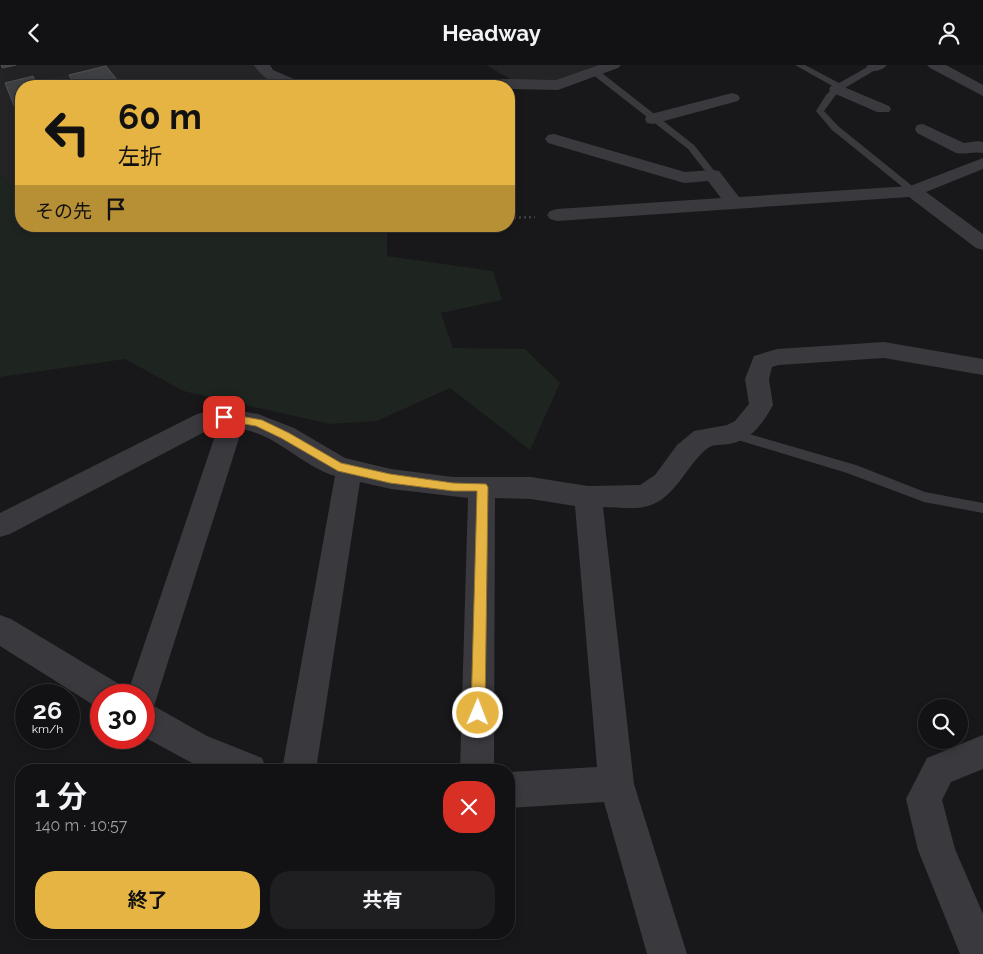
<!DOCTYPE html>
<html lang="ja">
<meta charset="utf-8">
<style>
body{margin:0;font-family:Raleway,"Noto Sans JP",sans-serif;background:#1f1f21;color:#f1f3f6;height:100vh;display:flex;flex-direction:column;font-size:19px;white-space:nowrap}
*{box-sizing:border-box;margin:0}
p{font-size:16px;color:#9c9da0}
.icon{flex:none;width:28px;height:28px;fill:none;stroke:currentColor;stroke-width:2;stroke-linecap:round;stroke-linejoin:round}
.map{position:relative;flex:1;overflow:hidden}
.details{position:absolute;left:15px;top:699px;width:500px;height:175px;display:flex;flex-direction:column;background:#121113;border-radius:20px;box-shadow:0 2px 8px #0003,0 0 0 1px #313133}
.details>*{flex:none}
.banner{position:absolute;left:15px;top:15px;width:500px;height:152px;border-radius:20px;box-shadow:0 2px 8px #0003,0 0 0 1px #313133;background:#e5b443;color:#111;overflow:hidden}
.controls{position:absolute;left:918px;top:634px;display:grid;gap:10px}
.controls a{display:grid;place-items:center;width:50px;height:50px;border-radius:50%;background:#121113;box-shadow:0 2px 8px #0003,0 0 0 1px #313133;font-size:25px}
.speed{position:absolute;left:15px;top:619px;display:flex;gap:10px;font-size:25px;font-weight:700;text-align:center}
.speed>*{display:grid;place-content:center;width:65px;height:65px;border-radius:50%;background:#121113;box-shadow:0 2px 8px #0003,0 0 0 1px #313133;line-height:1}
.speed small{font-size:12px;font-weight:400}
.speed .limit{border:8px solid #d22;background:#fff;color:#111}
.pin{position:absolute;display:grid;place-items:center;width:42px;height:42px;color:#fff;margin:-21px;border-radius:10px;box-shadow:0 2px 8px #0006}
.me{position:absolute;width:55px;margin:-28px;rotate:1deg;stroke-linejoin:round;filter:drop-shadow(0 0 4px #0008)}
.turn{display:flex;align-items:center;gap:18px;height:105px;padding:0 20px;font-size:22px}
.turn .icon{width:65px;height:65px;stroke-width:2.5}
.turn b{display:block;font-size:35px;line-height:42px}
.then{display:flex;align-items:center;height:48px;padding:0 20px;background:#0003;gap:10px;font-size:19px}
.round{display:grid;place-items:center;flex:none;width:52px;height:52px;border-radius:20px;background:#1f1f21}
.summary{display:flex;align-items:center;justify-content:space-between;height:85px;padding:0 20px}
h1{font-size:30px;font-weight:700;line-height:38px}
.cta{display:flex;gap:10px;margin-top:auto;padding:10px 20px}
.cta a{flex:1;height:58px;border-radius:20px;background:#e5b443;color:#111;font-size:20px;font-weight:700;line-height:58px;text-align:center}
.cta a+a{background:#1f1f21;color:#f1f3f6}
header{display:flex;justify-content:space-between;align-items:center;height:65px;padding:0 20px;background:#121113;font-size:22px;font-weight:700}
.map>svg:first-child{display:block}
.built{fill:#242426}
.green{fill:#1e241f}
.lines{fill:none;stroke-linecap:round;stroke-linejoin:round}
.path{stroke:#3f4045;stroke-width:2.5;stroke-dasharray:2 3;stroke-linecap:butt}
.lane{fill:#39393e;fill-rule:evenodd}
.street{fill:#39393e;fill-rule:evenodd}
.shaded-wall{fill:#222123}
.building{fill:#3e3f42;stroke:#4f5055}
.route{fill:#e5b443;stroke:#95752c}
</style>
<header><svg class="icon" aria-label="back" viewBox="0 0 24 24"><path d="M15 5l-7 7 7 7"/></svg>Headway<svg class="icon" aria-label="person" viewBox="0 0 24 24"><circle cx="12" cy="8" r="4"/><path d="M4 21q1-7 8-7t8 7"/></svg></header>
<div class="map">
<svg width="983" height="889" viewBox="0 0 983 889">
<rect width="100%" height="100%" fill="#181719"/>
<g class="built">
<path d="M9 0H257L260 8 287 21H21V142L0 145V4Z"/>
<path d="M486 0H608L560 18 515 17Z"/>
</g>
<path class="green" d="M0 109 21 129V161H387V191L493 206 502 235 441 248 453 283 525 284 560 318 530 385 450 323 377 356 330 359 183 326 125 294 0 312Z"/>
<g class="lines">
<g class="path">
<path d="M509 153 535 152"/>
<path d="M304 165 367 161"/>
</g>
<g class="lane">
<path d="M795 0H805L839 18 871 0H877V4L838 27 824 46 838 61 916 124V128H910L832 65 816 46 826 30 834 22Z"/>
<path d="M592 5H598L694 80 716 108V112H710L688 84 592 9Z"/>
<path d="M732 364 856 400 925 427 983 438V448L924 437 847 408 728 372 726 369 728 366Z"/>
</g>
<g class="street">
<path d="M254 0H270L273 5 303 18 305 21C284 22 266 19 254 0Z"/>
<path d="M599 0H621L618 3 558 25 509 24V21H486L488 18 502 14 556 15Z"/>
<path d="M868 0H887C882 6 875 7 869 5L866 2Z"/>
<path d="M927 0H946L983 20V31L930 3Z"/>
<path d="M837 19 889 41 891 44 889 47H877L831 27 829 24 831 21Z"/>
<path d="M732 28 738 30 740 33 738 36 653 59 647 58 645 54 647 50Z"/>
<path d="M923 59 964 78 978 76 983 77V88C974 86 965 90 956 88L917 68 915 64 917 60Z"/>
<path d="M554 69 685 107 713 105 719 106 739 132 910 121 983 93V104L926 127 983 169V185L976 183 909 132 557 156 550 154 547 150 550 146 557 144 721 133 708 116 684 118 548 78 545 74 548 70Z"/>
<path d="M884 277 983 294V310L884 293 779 300 772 302 769 314 773 340C763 358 752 375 730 379 723 380 713 379 708 383 686 400 676 433 648 441 635 445 617 442 603 442L634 719 687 889H647L604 737 509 743V707L597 702 575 441 531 434 495 433 494 705H460L468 433 391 424 360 417 316 705H282L335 411C302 401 279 371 242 364L154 641 207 671 262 693 267 705H205L144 672V630H127L218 362 212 363 10 469 0 472V448L197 349 224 343 258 349 294 363 345 393 391 404 453 412H531L588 421 640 420 655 410 677 380 694 366 727 360 735 356 749 339 745 314 754 291 777 284Z"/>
<path d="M0 550 11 554 119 619 123 630H101V643L95 641 0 581Z"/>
<path d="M983 670V704L951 717 942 735 955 784 983 849V889H960L918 785 906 734 927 693Z"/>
</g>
</g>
<path class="shaded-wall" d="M16 0H91L93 3 11 22 2 3Z"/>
<g class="building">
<path d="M1 0H16L2 3Z"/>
<path d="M106 1 122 21H75L69 10Z"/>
<path d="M33 11 38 21H21V58L5 18Z"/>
</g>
<path class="route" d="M224 348 262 355 289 368 341 398 390 409 453 418 486 419 488 422 485 648 483 653 478 655 473 653 471 648 477 426H453L390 418 338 406 281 373 256 361 220 355 218 352 220 349Z"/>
</svg>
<div class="controls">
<a><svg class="icon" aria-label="search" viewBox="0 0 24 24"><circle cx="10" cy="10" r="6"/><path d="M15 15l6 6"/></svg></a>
</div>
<div class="speed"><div>26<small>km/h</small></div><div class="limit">30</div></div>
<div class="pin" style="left:224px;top:352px;background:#d93025"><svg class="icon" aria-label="arrive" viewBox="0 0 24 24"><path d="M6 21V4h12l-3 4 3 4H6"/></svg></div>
<svg class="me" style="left:478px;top:648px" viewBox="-20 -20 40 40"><circle r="17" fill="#e5b443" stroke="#fff" stroke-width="3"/><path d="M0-11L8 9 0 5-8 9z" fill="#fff"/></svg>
<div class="banner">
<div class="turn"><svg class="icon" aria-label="left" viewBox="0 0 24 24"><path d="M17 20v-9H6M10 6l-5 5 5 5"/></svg><div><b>60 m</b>左折</div></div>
<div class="then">その先<svg class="icon" aria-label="arrive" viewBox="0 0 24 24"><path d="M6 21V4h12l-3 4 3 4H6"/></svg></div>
</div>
<section class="details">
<div class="summary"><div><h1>1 分</h1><p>140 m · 10:57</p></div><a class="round" style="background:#d93025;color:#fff"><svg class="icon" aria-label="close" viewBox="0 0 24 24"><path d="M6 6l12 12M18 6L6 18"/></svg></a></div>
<div class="cta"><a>終了</a><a>共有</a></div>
</section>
</div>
